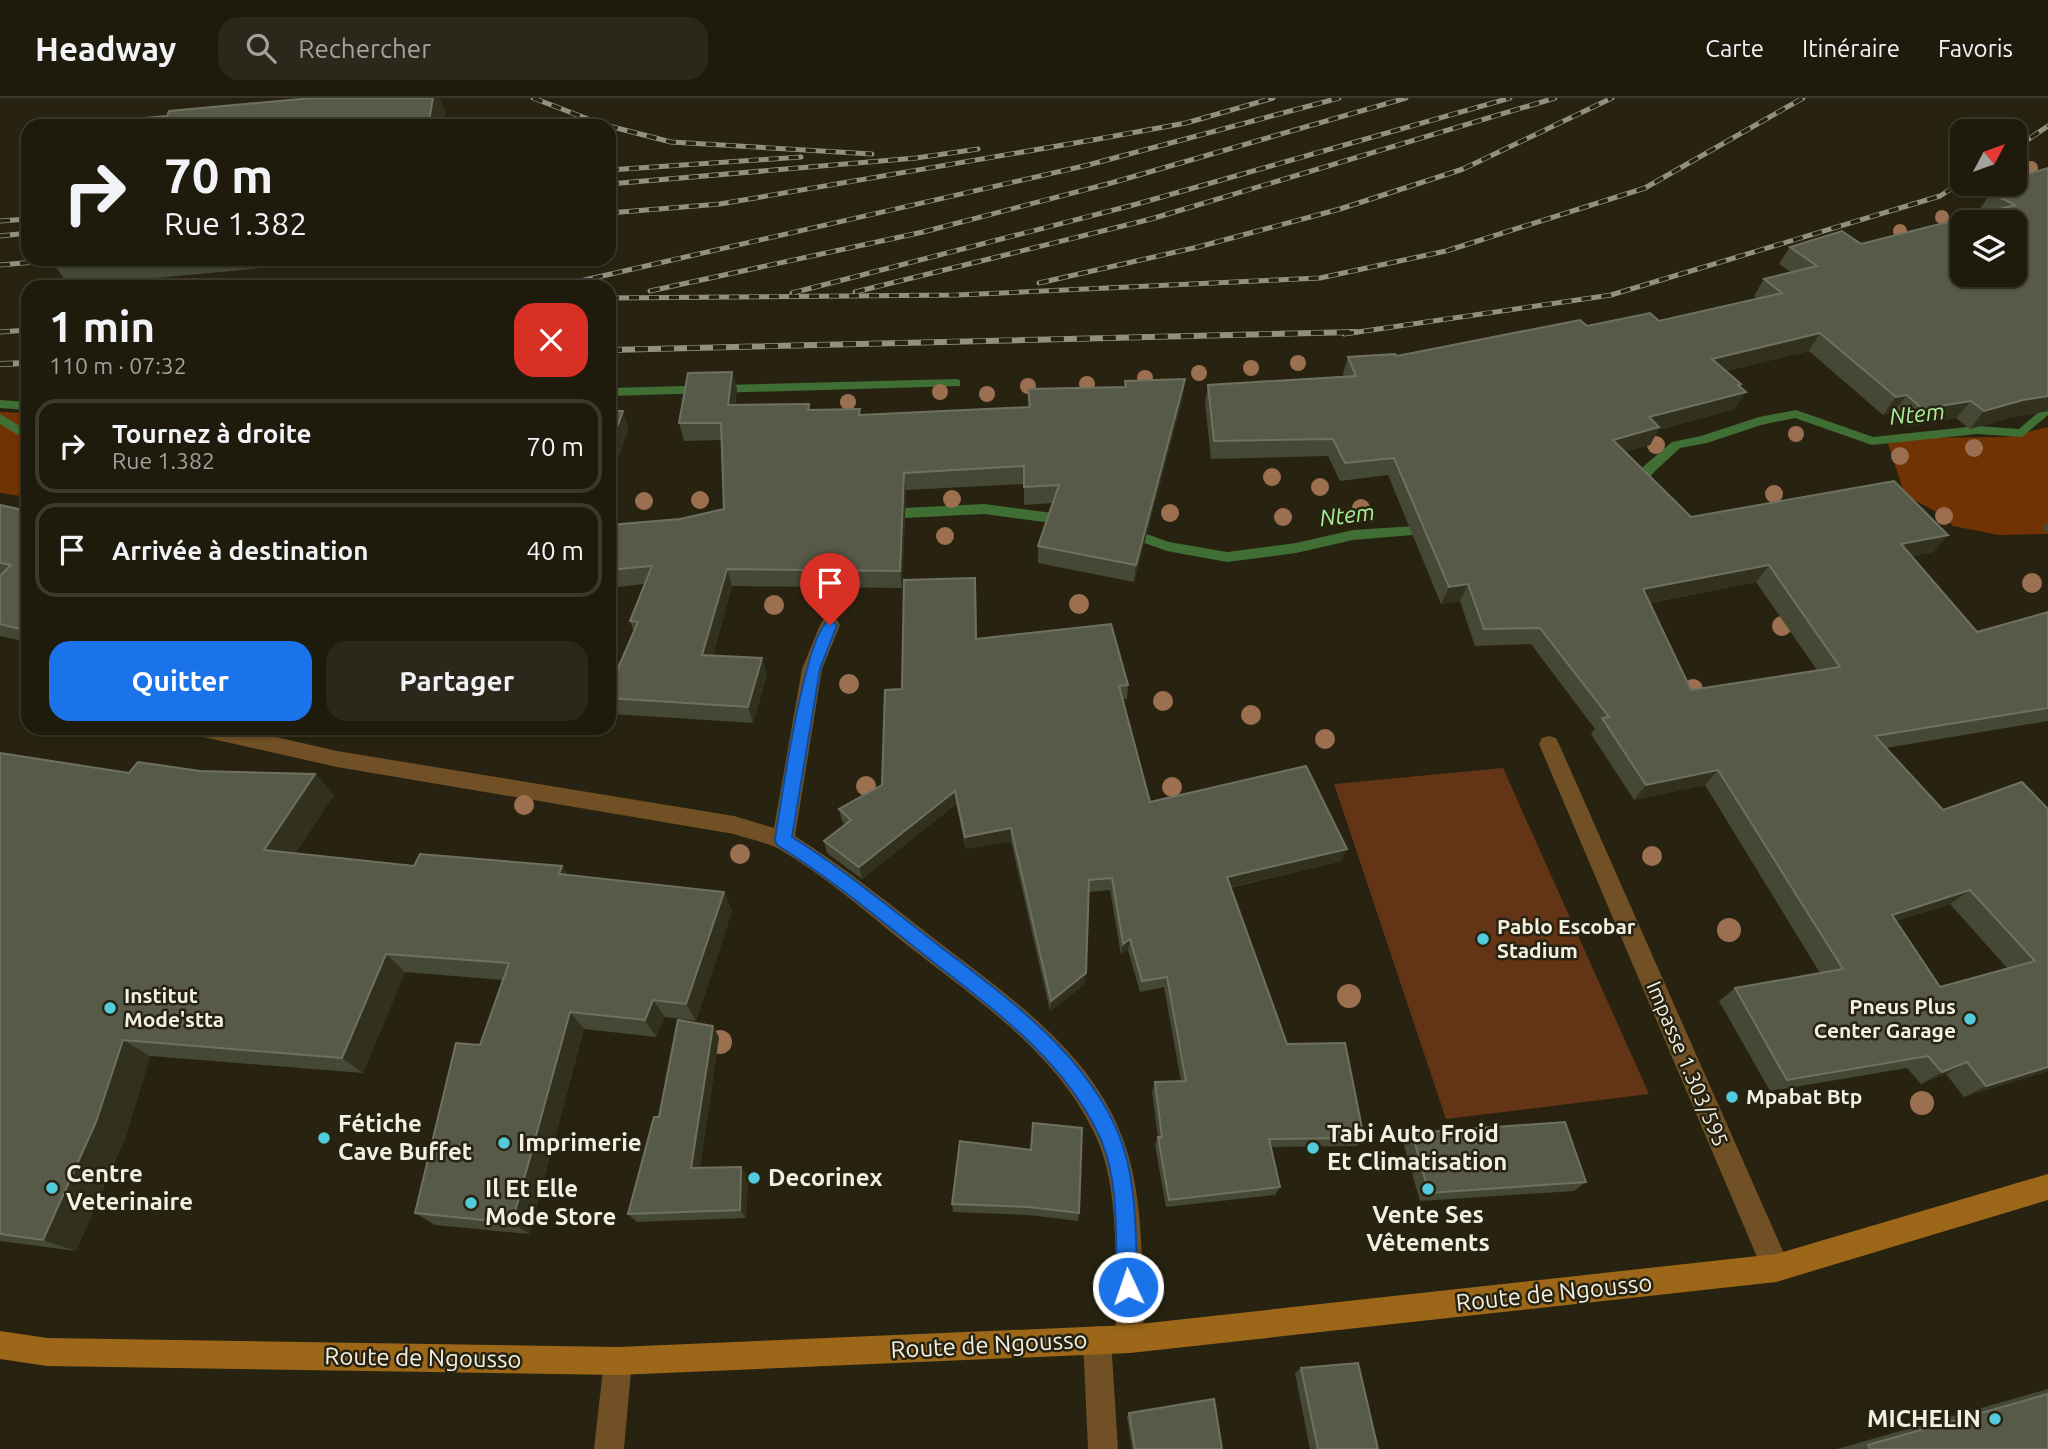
<!DOCTYPE html>
<html lang="fr">
<meta charset="utf-8">
<style>
body{margin:0;font-family:Ubuntu,sans-serif;background:#2b271a;color:#f1f3f6;height:100vh;display:flex;flex-direction:column;font-size:26px;white-space:nowrap}
*{box-sizing:border-box;margin:0}
p{font-size:23px;color:#a1a19d}
.icon{flex:none;width:38px;height:38px;fill:none;stroke:currentColor;stroke-width:2;stroke-linecap:round;stroke-linejoin:round}
.map{position:relative;flex:1;overflow:hidden}
.drawer{position:absolute;left:21px;top:182px;width:595px;height:455px;display:flex;flex-direction:column;background:#1e1a0c;border-radius:21px;box-shadow:0 2px 5px #0004,0 0 0 2px #3c382d}
.drawer>*{flex:none}
.hud{position:absolute;left:21px;top:21px;width:595px;height:147px;border-radius:21px;box-shadow:0 2px 5px #0004,0 0 0 2px #3c382d;background:#1e1a0c;color:#f1f3f6;overflow:hidden}
.needle{width:46px;rotate:49deg}
.buttons{position:absolute;left:1950px;top:21px;display:grid;gap:14px}
.buttons a{display:grid;place-items:center;width:77px;height:77px;border-radius:14px;background:#1e1a0c;box-shadow:0 2px 5px #0004,0 0 0 2px #3c382d;font-size:35px}
.pin{position:absolute;display:grid;place-items:center;width:60px;height:60px;color:#fff;margin:-72px -30px;border-radius:50% 50% 50% 0;rotate:-45deg;box-shadow:0 0 7px #0007}
.pin .icon{rotate:45deg}
.me{position:absolute;width:77px;margin:-38px;rotate:357deg;stroke-linejoin:round;filter:drop-shadow(0 0 5px #0008)}
.turn{display:flex;align-items:center;gap:24px;height:147px;padding:0 28px;font-size:32px}
.turn .icon{width:91px;height:91px;stroke-width:2.5}
.turn b{display:block;font-size:49px;line-height:60px}
.round{display:grid;place-items:center;flex:none;width:74px;height:74px;border-radius:21px;background:#2b271a}
.headline{display:flex;align-items:center;justify-content:space-between;height:119px;padding:0 28px}
h1{font-size:42px;font-weight:700;line-height:52px}
.primary-button{display:flex;gap:14px;margin-top:auto;padding:14px 28px}
.primary-button a{flex:1;height:80px;border-radius:21px;background:#1a73e8;color:#fff;font-size:28px;font-weight:700;line-height:80px;text-align:center}
.primary-button a+a{background:#2b271a;color:#f1f3f6}
ul{padding:0;list-style:none}
li{display:flex;align-items:center;gap:21px;height:94px;margin:0 14px 10px;padding:0 14px;border:4px solid #3c382d;border-radius:21px}
li div{flex:1}
li b{display:block;font-size:26px}
li em{font-style:normal}
header{display:flex;align-items:center;gap:42px;box-sizing:border-box;height:98px;padding:0 35px;background:#1e1a0c;border-bottom:2px solid #3c382d}
header strong{font-size:33px}
nav{display:flex;gap:38px;margin-inline-start:auto;font-size:24px}
.search{width:490px;height:63px;background:#2b271a;display:flex;align-items:center;gap:18px;box-sizing:border-box;padding:0 24px;border-radius:21px;color:#a1a19d;font-size:26px}
.map>svg:first-child{display:block}
.green{fill:#643417}
.forest{fill:#713204}
.lines{fill:none;stroke-linecap:round;stroke-linejoin:round}
.stream{fill:#3f6f34;fill-rule:evenodd}
.street{fill:#705024;fill-rule:evenodd}
.secondary{fill:#9c6718;fill-rule:evenodd}
.rail-far1-casing{stroke:#949080;stroke-width:5}
.rail-casing{stroke:#949080;stroke-width:6}
.rail-far1{stroke:#282310;stroke-width:3.5;stroke-dasharray:10;stroke-linecap:butt}
.rail{stroke:#282310;stroke-width:4.5;stroke-dasharray:13;stroke-linecap:butt}
.tree{fill:#9c6f50}
.wall{fill:#444835;fill-rule:evenodd}
.shaded-wall{fill:#31311e}
.building{fill:#575a48;stroke:#6f7160;stroke-width:2;fill-rule:evenodd}
.route{fill:#1a73e8;stroke:#114b97;stroke-width:2}
.poi-dot{fill:#53cbdc;stroke:#282310;stroke-width:2.5}
.labels{text-anchor:middle;stroke-width:5;stroke-linejoin:round;paint-order:stroke}
.poi-label{font-size:21px;font-weight:bold;fill:#f2efe3;stroke:#282310;text-anchor:start}
.street-label{font-size:21px;fill:#f2efe3;stroke:#282310}
.water-label{font-size:23px;font-style:italic;fill:#a9ee99;stroke:#282310}
.near-poi-label{font-size:24px;font-weight:bold;fill:#f2efe3;stroke:#282310;text-anchor:start}
.near-street-label{font-size:24px;fill:#f2efe3;stroke:#282310}
</style>
<header>
<strong>Headway</strong>
<div class="search"><svg class="icon" aria-label="search" viewBox="0 0 24 24"><circle cx="10" cy="10" r="6"/><path d="M15 15l6 6"/></svg>Rechercher</div>
<nav><a>Carte</a><a>Itinéraire</a><a>Favoris</a></nav>
</header>
<div class="map">
<svg width="2048" height="1351" viewBox="0 0 2048 1351">
<rect width="100%" height="100%" fill="#282310"/>
<path class="green" d="M1503 670 1649 996 1446 1021 1334 686Z"/>
<g class="forest">
<path d="M0 314 28 315V399L0 395Z"/>
<path d="M2048 329V436L1999 437 1953 428 1944 418 1905 397 1886 340 2007 339Z"/>
</g>
<g class="lines">
<g class="stream">
<path d="M956 281 960 282V288L609 298V290Z"/>
<path d="M0 302 28 304V312L0 310Z"/>
<path d="M2048 306V317L2022 339 1977 336 1872 347 1795 320 1761 327 1707 345 1680 350 1654 374 1639 393H1629L1628 390 1644 368 1672 344 1701 338 1759 319 1796 312 1873 339 1977 328 2019 331Z"/>
<path d="M0 316 28 333V343L0 326Z"/>
<path d="M984 406 1067 417 1074 422 1067 427 984 416 884 421 877 416 884 411Z"/>
<path d="M1431 427 1438 432 1436 435 1353 442 1296 455 1227 464 1167 453 1122 437 1120 434 1127 429 1169 444 1227 454 1296 445 1353 432Z"/>
</g>
<g class="street">
<path d="M830 520 837 522 840 527 822 571 795 738C844 769 890 806 936 842 1006 896 1091 953 1123 1041 1146 1104 1141 1175 1144 1241L1140 1251 1130 1255 1120 1251 1116 1241C1114 1180 1122 1098 1097 1041 1060 956 973 899 902 843 863 811 823 777 779 751 766 744 748 741 734 736L337 669 199 638 192 636 189 630H236L337 653 734 718 774 730 802 571 820 527 823 522Z"/>
<path d="M1549 638 1556 640 1559 646 1786 1160 1790 1170 1786 1180 1776 1184 1766 1180 1539 646 1542 640Z"/>
<path d="M1097 1228 1107 1232 1111 1242 1118 1351H1088L1083 1242 1087 1232Z"/>
<path d="M618 1249 628 1253 632 1263 624 1351H594L604 1263 608 1253Z"/>
</g>
<path class="secondary" d="M2048 1076V1102L1776 1184 1130 1255 618 1277 47 1268 0 1261V1233L47 1240 618 1249 1130 1227 1776 1156Z"/>
<g class="rail-far1-casing">
<g id="rail-far1">
<path d="M533 0 601 26 671 44 872 56"/>
<path d="M2014 51 2048 28"/>
<path d="M609 72 801 59"/>
<path d="M609 86 916 60 978 51"/>
<path d="M609 115 720 106 1098 41 1186 25 1273 0"/>
<path d="M0 123 28 121"/>
<path d="M0 138 28 135"/>
<path d="M0 167 69 161"/>
<path d="M1039 185 1198 149 1340 111 1463 71 1612 0"/>
<path d="M554 189 1088 67 1339 0"/>
<path d="M650 193 923 134 1111 85 1406 0"/>
<path d="M855 194 1151 121 1555 0"/>
<path d="M792 195 1137 106 1510 0"/>
<path d="M609 200 957 197 1320 180 1446 153 1645 90 1803 0"/>
<path d="M0 234 28 232"/>
<path d="M1344 236 1611 197 1940 98 1962 84"/>
</g>
</g>
<g class="rail-casing">
<g id="rail">
<path d="M609 252 1356 234"/>
<path d="M0 266 28 265"/>
</g>
</g>
<use href="#rail-far1" class="rail-far1"/>
<use href="#rail" class="rail"/>
</g>
<g class="tree">
<circle cx="2031" cy="70" r="7"/>
<circle cx="1942" cy="119" r="7"/>
<circle cx="1900" cy="133" r="7"/>
<circle cx="1298" cy="265" r="8"/>
<circle cx="1251" cy="270" r="8"/>
<circle cx="1199" cy="275" r="8"/>
<circle cx="1145" cy="280" r="8"/>
<circle cx="1087" cy="286" r="8"/>
<circle cx="1028" cy="288" r="8"/>
<circle cx="940" cy="294" r="8"/>
<circle cx="987" cy="296" r="8"/>
<circle cx="848" cy="304" r="8"/>
<circle cx="1796" cy="336" r="8"/>
<circle cx="1656" cy="347" r="9"/>
<circle cx="1974" cy="350" r="9"/>
<circle cx="1900" cy="358" r="9"/>
<circle cx="1272" cy="379" r="9"/>
<circle cx="1320" cy="389" r="9"/>
<circle cx="1774" cy="396" r="9"/>
<circle cx="952" cy="401" r="9"/>
<circle cx="700" cy="402" r="9"/>
<circle cx="644" cy="403" r="9"/>
<circle cx="1361" cy="410" r="9"/>
<circle cx="1170" cy="415" r="9"/>
<circle cx="1944" cy="418" r="9"/>
<circle cx="1283" cy="419" r="9"/>
<circle cx="945" cy="438" r="9"/>
<circle cx="2032" cy="485" r="10"/>
<circle cx="1079" cy="506" r="10"/>
<circle cx="774" cy="507" r="10"/>
<circle cx="1782" cy="528" r="10"/>
<circle cx="849" cy="586" r="10"/>
<circle cx="1693" cy="591" r="10"/>
<circle cx="1163" cy="603" r="10"/>
<circle cx="1251" cy="617" r="10"/>
<circle cx="1325" cy="641" r="10"/>
<circle cx="866" cy="688" r="10"/>
<circle cx="1172" cy="689" r="10"/>
<circle cx="524" cy="707" r="10"/>
<circle cx="740" cy="756" r="10"/>
<circle cx="1652" cy="758" r="10"/>
<circle cx="1729" cy="832" r="12"/>
<circle cx="1349" cy="898" r="12"/>
<circle cx="720" cy="944" r="12"/>
<circle cx="1922" cy="1005" r="12"/>
</g>
<g class="wall">
<path d="M2048 70V313L2008 320 1970 331 1956 320 1908 328 1893 314 1883 317 1809 253 1726 273 1740 288 1735 311 1658 332 1650 347 1625 353 1691 419 1948 437 1933 454 1911 458 1977 534 2048 514V623L1886 650 1943 712 2048 711V973L1964 999 1946 976 1921 986 1907 970 1770 993 1719 903 1735 890 1820 875 1705 687 1634 702 1591 636 1595 631 1531 546 1475 548 1460 503 1441 506 1388 377 1340 383 1328 358 1211 361 1205 304 1208 287 1344 279 1343 276 1348 259 1397 258 1587 228 1659 223 1757 200 1754 198 1764 181 1791 174 1779 166 1790 149 1861 146 1984 115 1979 112 1991 95 2003 90 2006 86H2014ZM1756 484 1817 572 1691 592 1650 505ZM1950 806 2008 871 1940 889 1896 823Z"/>
<path d="M51 161H360L70 188 50 162Z"/>
<path d="M732 274 737 291 735 307 809 306 810 312 860 311V317L1028 309V291L1124 289 1125 283 1183 299 1134 484 1038 465V448L1053 405 1024 407V386L906 392 902 490 732 488 713 557 767 576 753 625 613 616 609 609V600L634 534 630 523 644 486 609 490V427L680 421 724 411 721 342 684 343 679 325Z"/>
<path d="M0 407 28 413V544L0 538Z"/>
<path d="M2048 424V436L2042 430Z"/>
<path d="M976 494 977 541 1128 587 1127 601H1123L1150 704 1347 751 1341 763 1230 790 1287 946 1364 1040 1357 1048 1271 1049 1280 1089 1275 1097 1166 1109 1155 1047 1158 1039 1152 993 1155 984 1181 983 1164 889 1140 894 1128 852 1121 857 1110 792 1089 794 1085 886 1050 913 1011 743 966 751 956 706 862 781 827 755 824 743 845 726 842 723 839 711 882 687 902 591Z"/>
<path d="M0 655 129 675 200 673 315 676 334 697 295 755 414 768H562L568 777 724 794 732 813 696 923 665 919 656 939 584 931 529 1136 435 1127 415 1115 480 947 503 882 405 874 363 975 150 958 126 1038 76 1153 0 1143Z"/>
<path d="M719 939 700 1069 748 1077 746 1120 637 1124 628 1116 659 1019Z"/>
<path d="M1412 1035 1586 1084 1574 1093 1420 1103 1403 1044Z"/>
<path d="M960 1043 1079 1115 1078 1123 1029 1117 953 1114 952 1106Z"/>
<path d="M1301 1270 1378 1351H1310L1295 1275Z"/>
<path d="M2048 1291V1351H1837Z"/>
<path d="M1129 1315 1222 1351H1132L1127 1319Z"/>
</g>
<g class="shaded-wall">
<path d="M433 0H440L446 14 443 28H428Z"/>
<path d="M1820 235 1809 253 1702 279 1712 261Z"/>
<path d="M732 274 737 291 732 325 728 307Z"/>
<path d="M1185 281 1183 299 1134 484 1136 467Z"/>
<path d="M1741 286 1735 297 1746 294 1735 311 1658 332 1650 347 1604 359 1613 342 1649 319Z"/>
<path d="M1907 297 1893 314 1883 317 1896 299Z"/>
<path d="M2048 298V313L2008 320 1970 331 1984 313 2023 302Z"/>
<path d="M1971 303 1956 320 1908 328 1922 311Z"/>
<path d="M623 313 629 331 609 387V351Z"/>
<path d="M904 375 906 392 902 490 900 473Z"/>
<path d="M1948 437 1933 454 1886 463 1901 446Z"/>
<path d="M1769 467 1756 484 1632 508 1643 491Z"/>
<path d="M727 471 732 488 708 574 702 557Z"/>
<path d="M1468 486 1460 503 1441 506 1449 489Z"/>
<path d="M762 560 767 576 753 625 748 609Z"/>
<path d="M1718 672 1705 687 1634 702 1646 687Z"/>
<path d="M315 676 334 697 285 772 264 752Z"/>
<path d="M955 693 956 706 862 781 859 769Z"/>
<path d="M1011 730V743L966 751 965 739Z"/>
<path d="M1347 751 1341 763 1223 791 1227 779Z"/>
<path d="M562 768 575 788 559 776Z"/>
<path d="M1970 792 1950 806 1874 830 1892 817Z"/>
<path d="M724 794 732 813 696 923 686 906Z"/>
<path d="M1130 841 1128 852 1121 857 1123 846Z"/>
<path d="M386 856 405 874 363 975 342 960Z"/>
<path d="M1086 875 1085 886 1050 913 1051 903Z"/>
<path d="M653 902 665 919 656 939 645 922Z"/>
<path d="M570 914 584 931 529 1136 512 1125Z"/>
<path d="M713 928 719 939 699 1078 691 1070Z"/>
<path d="M123 942 150 958 126 1038 76 1153 43 1142Z"/>
<path d="M1967 964 1946 976 1921 986 1942 974Z"/>
<path d="M2048 969V973L1964 999 1986 988Z"/>
<path d="M741 1069 748 1077 746 1120 740 1112Z"/>
</g>
<g class="building">
<path d="M312 0H433L428 28H96L98 24 167 18 169 13Z"/>
<path d="M2048 70V298L2023 302 1984 313 1971 303 1922 311 1907 297 1896 299 1820 235 1712 261 1741 286 1738 287 1746 294 1649 319 1659 329 1613 342 1691 419 1894 383 1948 437 1901 446 1977 534 2048 514V610L1875 638 1943 712 2022 684 2048 711V969L1986 988 1967 964 1942 974 1928 958 1787 982 1735 890 1843 871 1718 672 1646 687 1602 620 1609 619 1540 530 1484 531 1468 486 1449 489 1394 360 1345 365 1333 341 1214 343 1208 287 1356 278 1348 259 1395 256 1397 258 1580 222 1587 228 1650 215 1659 223 1782 195 1764 181 1817 168 1790 149 1842 133 1861 146 2015 107 1991 95 2014 86V80ZM1962 124H2014V177H1962ZM1769 467 1840 569 1691 592 1643 491ZM1970 792 2035 863 1940 889 1892 817Z"/>
<path d="M732 274 728 307 809 306 808 312 860 311 859 317 1030 309 1028 291 1126 289 1125 283 1185 281 1136 467 1038 448 1059 387 1024 389V368L904 375 900 473 727 471 702 557 762 560 748 609 609 600V591L638 524 630 523 652 468 609 472V427L680 421 724 411 721 325H679L688 275Z"/>
<path d="M609 313H623L609 351Z"/>
<path d="M0 407 28 413V533L0 526V478L11 467 0 465Z"/>
<path d="M975 480 976 541 1111 526 1128 587 1119 588 1150 704 1306 668 1347 751 1227 779 1287 946 1345 945 1364 1040 1269 1041 1280 1089 1169 1102 1158 1039H1162L1155 984 1186 983 1167 879 1142 883 1130 841 1123 846 1112 780 1089 782 1086 875 1051 903 1011 730 965 739 955 693 859 769 824 743 851 722 839 711 882 687 885 592 902 591 904 482Z"/>
<path d="M0 655 129 675 138 664 200 673 315 676 264 752 414 768 420 756 562 768 559 776 724 794 686 906 653 902 645 922 570 914 512 1125 415 1115 456 945 480 947 509 865 386 856 342 960 123 942 96 1024 43 1142 0 1136Z"/>
<path d="M678 922 713 928 691 1070 741 1069 740 1112 628 1116 654 1019H659Z"/>
<path d="M1565 1024 1586 1084 1429 1095 1412 1035Z"/>
<path d="M1033 1025 1082 1030 1079 1115 1029 1109 952 1106 960 1043 1031 1052Z"/>
<path d="M1358 1265 1378 1351H1318L1301 1270Z"/>
<path d="M2048 1296V1351H1870L1868 1347Z"/>
<path d="M1214 1301 1222 1351H1135L1129 1315Z"/>
</g>
<path class="route" d="M830 522 837 527 820 571 792 739C840 769 884 805 929 840 999 894 1084 951 1119 1037 1138 1084 1135 1139 1138 1189L1135 1197 1128 1200 1120 1197 1117 1189C1115 1142 1120 1086 1101 1042 1066 961 985 905 918 852 872 815 827 778 777 747L775 742C780 710 805 530 830 522Z"/>
<g class="poi-dot">
<circle cx="1483" cy="841" r="7"/>
<circle cx="110" cy="910" r="7"/>
<circle cx="1970" cy="921" r="7"/>
<circle cx="1732" cy="999" r="7"/>
<circle cx="324" cy="1040" r="7"/>
<circle cx="504" cy="1045" r="7"/>
<circle cx="1313" cy="1050" r="7"/>
<circle cx="754" cy="1080" r="7"/>
<circle cx="52" cy="1090" r="7"/>
<circle cx="1428" cy="1091" r="7"/>
<circle cx="471" cy="1105" r="7"/>
<circle cx="1995" cy="1321" r="7"/>
</g>
<g class="labels">
<g class="poi-label">
<text x="1497" y="836">Pablo Escobar<tspan x="1497" dy="24">Stadium</tspan></text>
<text x="124" y="905">Institut<tspan x="124" dy="24">Mode'stta</tspan></text>
<text x="1956" y="916" text-anchor="end">Pneus Plus<tspan x="1956" dy="24">Center Garage</tspan></text>
<text x="1746" y="1006">Mpabat Btp</text>
</g>
<g class="street-label">
<text transform="translate(1687 966) rotate(67)" y="7">Impasse 1.303/595</text>
</g>
<g class="water-label">
<text transform="translate(1917 316) rotate(-6)" y="8">Ntem</text>
<text transform="translate(1347 417) rotate(-7)" y="8">Ntem</text>
</g>
<g class="near-poi-label">
<text x="338" y="1034">Fétiche<tspan x="338" dy="28">Cave Buffet</tspan></text>
<text x="1327" y="1044">Tabi Auto Froid<tspan x="1327" dy="28">Et Climatisation</tspan></text>
<text x="518" y="1053">Imprimerie</text>
<text x="66" y="1084">Centre<tspan x="66" dy="28">Veterinaire</tspan></text>
<text x="768" y="1088">Decorinex</text>
<text x="485" y="1099">Il Et Elle<tspan x="485" dy="28">Mode Store</tspan></text>
<text x="1428" y="1125" text-anchor="middle">Vente Ses<tspan x="1428" dy="28">Vêtements</tspan></text>
<text x="1981" y="1329" text-anchor="end">MICHELIN</text>
</g>
<g class="near-street-label">
<text transform="translate(1554 1195) rotate(-6)" y="8">Route de Ngousso</text>
<text transform="translate(989 1247) rotate(-3)" y="8">Route de Ngousso</text>
<text transform="translate(423 1260) rotate(1)" y="8">Route de Ngousso</text>
</g>
</g>
</svg>
<div class="buttons">
<a><svg class="needle" viewBox="-14 -14 28 28"><path d="M0-13l5 13h-10z" fill="#e53935"/><path d="M0 13l5-13h-10z" fill="#a1a19d"/></svg></a>
<a><svg class="icon" aria-label="layers" viewBox="0 0 24 24"><path d="M12 4l9 5-9 5-9-5zM3 14l9 5 9-5"/></svg></a>
</div>
<div class="pin" style="left:830px;top:527px;background:#d93025"><svg class="icon" aria-label="arrive" viewBox="0 0 24 24"><path d="M6 21V4h12l-3 4 3 4H6"/></svg></div>
<svg class="me" style="left:1128px;top:1189px" viewBox="-20 -20 40 40"><circle r="17" fill="#1a73e8" stroke="#fff" stroke-width="3"/><path d="M0-11L8 9 0 5-8 9z" fill="#fff"/></svg>
<div class="hud">
<div class="turn"><svg class="icon" aria-label="right" viewBox="0 0 24 24"><path d="M7 20v-9h11M14 6l5 5-5 5"/></svg><div><b>70 m</b>Rue 1.382</div></div>
</div>
<section class="drawer">
<div class="headline"><div><h1>1 min</h1><p>110 m · 07:32</p></div><a class="round" style="background:#d93025;color:#fff"><svg class="icon" aria-label="close" viewBox="0 0 24 24"><path d="M6 6l12 12M18 6L6 18"/></svg></a></div>
<ul>
<li><svg class="icon" aria-label="right" viewBox="0 0 24 24"><path d="M7 20v-9h11M14 6l5 5-5 5"/></svg><div><b>Tournez à droite</b><p>Rue 1.382</p></div><em>70 m</em></li>
<li><svg class="icon" aria-label="arrive" viewBox="0 0 24 24"><path d="M6 21V4h12l-3 4 3 4H6"/></svg><div><b>Arrivée à destination</b></div><em>40 m</em></li>
</ul>
<div class="primary-button"><a>Quitter</a><a>Partager</a></div>
</section>
</div>
